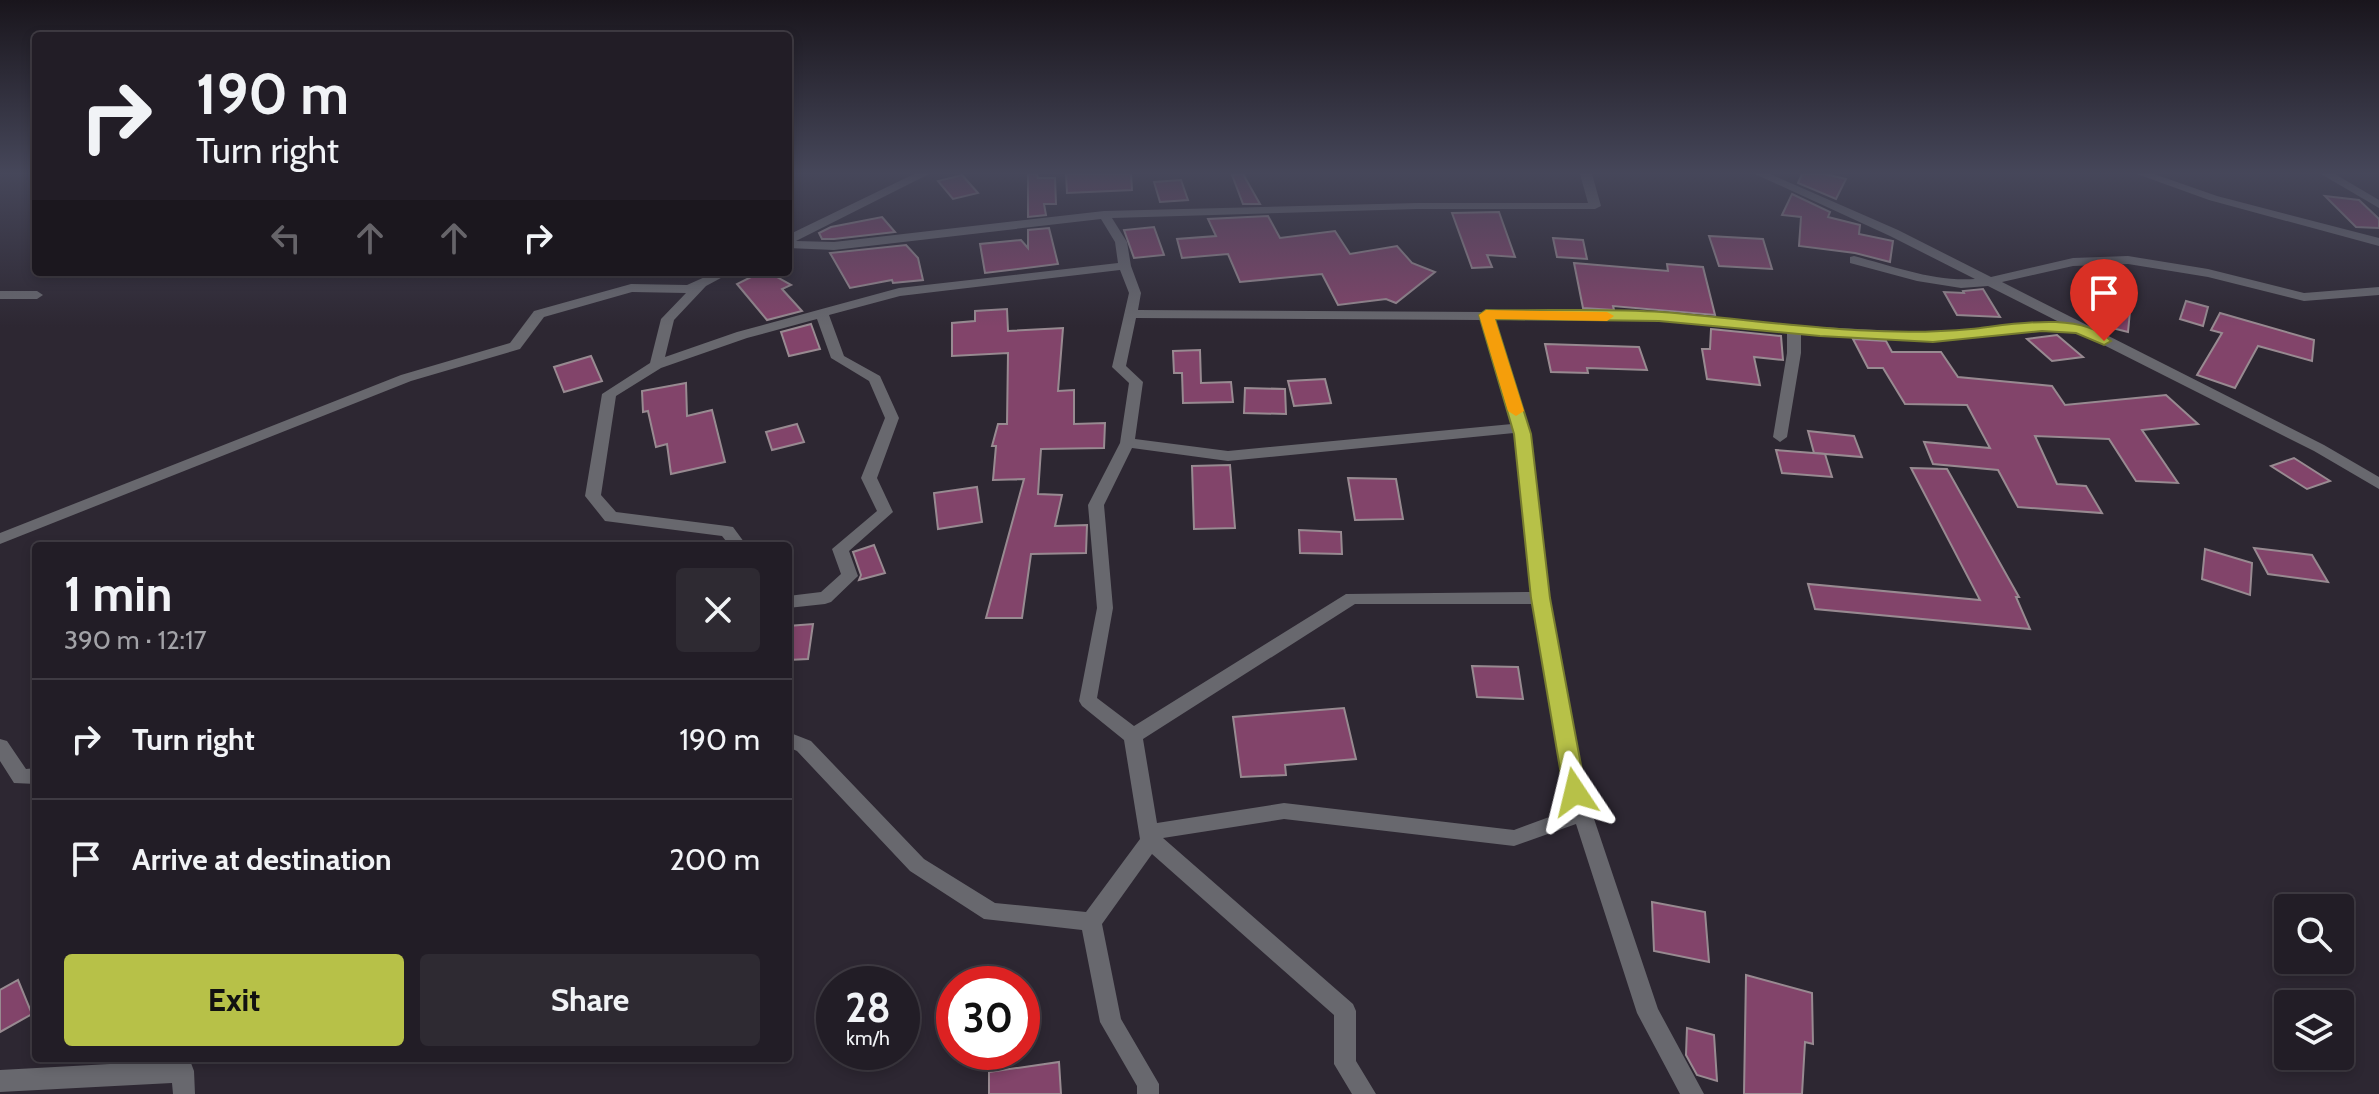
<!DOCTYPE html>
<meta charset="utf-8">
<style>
body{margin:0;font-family:Cabin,sans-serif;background:#2e2a32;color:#f1f3f6;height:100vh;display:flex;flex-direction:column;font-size:30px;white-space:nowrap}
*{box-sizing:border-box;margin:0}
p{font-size:26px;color:#a2a2a7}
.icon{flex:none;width:44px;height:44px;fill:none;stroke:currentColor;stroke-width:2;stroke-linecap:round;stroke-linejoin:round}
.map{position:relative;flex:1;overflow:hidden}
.details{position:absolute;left:32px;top:542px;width:760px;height:520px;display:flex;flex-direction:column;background:#221d26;border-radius:8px;box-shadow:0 4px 12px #0003,0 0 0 2px #3f3b43}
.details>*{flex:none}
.banner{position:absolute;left:32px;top:32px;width:760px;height:244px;border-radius:8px;box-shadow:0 4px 12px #0003,0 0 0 2px #3f3b43;background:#221d26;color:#f1f3f6;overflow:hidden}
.tools{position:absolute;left:2274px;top:894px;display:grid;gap:16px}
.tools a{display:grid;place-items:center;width:80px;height:80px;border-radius:8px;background:#221d26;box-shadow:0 4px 12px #0003,0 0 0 2px #3f3b43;font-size:40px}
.speed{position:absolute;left:816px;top:966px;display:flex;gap:16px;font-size:40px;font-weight:700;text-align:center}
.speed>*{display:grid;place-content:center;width:104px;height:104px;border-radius:50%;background:#221d26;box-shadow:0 4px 12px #0003,0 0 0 2px #3f3b43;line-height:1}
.speed small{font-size:20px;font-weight:400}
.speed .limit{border:12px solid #d22;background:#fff;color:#111}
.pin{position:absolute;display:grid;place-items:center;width:68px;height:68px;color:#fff;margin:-82px -34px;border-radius:50% 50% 50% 0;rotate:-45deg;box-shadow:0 0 8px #0007}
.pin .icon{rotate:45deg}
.me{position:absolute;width:88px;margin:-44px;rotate:350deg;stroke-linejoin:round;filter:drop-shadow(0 0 6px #0008)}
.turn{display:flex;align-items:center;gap:28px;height:168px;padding:0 32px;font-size:36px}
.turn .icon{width:104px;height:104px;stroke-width:2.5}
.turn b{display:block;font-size:56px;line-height:68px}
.lanes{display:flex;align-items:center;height:76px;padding:0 32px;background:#0003;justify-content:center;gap:40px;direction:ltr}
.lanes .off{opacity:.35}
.round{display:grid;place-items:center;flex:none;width:84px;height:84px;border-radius:8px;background:#2e2a32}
.summary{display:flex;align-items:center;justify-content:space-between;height:136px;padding:0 32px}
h1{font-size:48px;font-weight:800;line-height:60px}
.cta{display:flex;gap:16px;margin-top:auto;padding:16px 32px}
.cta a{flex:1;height:92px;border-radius:8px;background:#b7c148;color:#111;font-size:32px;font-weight:800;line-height:92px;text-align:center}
.cta a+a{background:#2e2a32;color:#f1f3f6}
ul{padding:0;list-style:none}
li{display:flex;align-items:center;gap:24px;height:120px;padding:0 32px;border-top:2px solid #3f3b43}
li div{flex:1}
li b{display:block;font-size:30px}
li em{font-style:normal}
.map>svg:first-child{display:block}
.building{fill:#82446a;stroke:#988a91;stroke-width:2}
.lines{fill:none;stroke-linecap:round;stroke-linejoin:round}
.street{fill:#68686e;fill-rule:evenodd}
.route{fill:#b7c148;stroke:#777d2f;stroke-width:2}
.slow{fill:#f59e0b}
</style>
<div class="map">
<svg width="2379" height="1094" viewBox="0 0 2379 1094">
<rect width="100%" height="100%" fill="#2d2732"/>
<g class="building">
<path d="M1028 174H1037L1038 178H1055L1056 204H1044L1046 215 1028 217Z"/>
<path d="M1066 174H1131L1132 190 1067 193Z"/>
<path d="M1243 174 1260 204H1243L1232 175Z"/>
<path d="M1802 174H1825L1846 179 1836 199 1798 183Z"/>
<path d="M962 175 978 193 953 199 938 181Z"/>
<path d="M1181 180 1188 200 1160 202 1154 182Z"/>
<path d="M1792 194 1830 212 1828 217 1860 225 1859 234 1893 241 1890 262 1855 253 1799 246 1801 217 1782 215Z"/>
<path d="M2325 196 2359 200 2379 219V228L2356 227Z"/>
<path d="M1499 212 1515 257 1487 255 1492 267 1472 268 1452 213Z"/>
<path d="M1268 216 1280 238 1335 231 1350 254 1397 246 1412 263 1435 272 1396 303 1386 299 1338 305 1322 274 1240 282 1228 254 1182 258 1177 239 1216 236 1208 219Z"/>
<path d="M882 217 895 232 834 239H822L819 233 831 227Z"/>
<path d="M1154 227 1164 255 1134 258 1124 230Z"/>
<path d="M1049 228 1058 264 985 273 980 244 1021 240 1028 248V230Z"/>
<path d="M1709 236 1763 239 1772 269 1719 266Z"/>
<path d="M1553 238 1583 240 1587 259 1557 257Z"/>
<path d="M906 245 918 258 923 280 893 283 892 280 850 288 830 253Z"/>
<path d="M1574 263 1668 271 1667 264 1703 267 1715 315 1613 306 1614 310 1583 308Z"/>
<path d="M761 272H768L791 285 782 289 802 311 767 320 737 284Z"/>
<path d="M1983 289 2000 317 1957 315 1944 292 1964 293 1963 291Z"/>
<path d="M2186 301 2208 307 2203 326 2180 319Z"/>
<path d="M2099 303 2130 311 2128 332 2096 324Z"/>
<path d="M1007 309 1008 331 1063 328 1058 391 1074 390V424L1105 423 1104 448 1041 449 1038 494 1062 495 1055 526 1087 525 1086 553 1031 554 1022 618H986L1024 479 993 480 996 446H992L998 424H1007L1008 353 952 356V323L975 321V311Z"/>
<path d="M2220 313 2314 340 2312 361 2258 346 2235 388 2197 375 2222 333 2211 330Z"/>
<path d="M811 324 820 349 789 356 781 332Z"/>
<path d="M1711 329 1781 336 1783 360 1754 357 1760 385 1707 379 1702 349H1710Z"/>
<path d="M2057 335 2083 357 2052 361 2027 339Z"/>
<path d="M1853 339 1886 341 1892 352H1941L1958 377 2052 386 2065 405 2166 395 2198 424 2142 430 2178 483 2136 481 2109 439 2035 436 2057 484 2086 486 2102 513 2018 507 1998 470 1933 464 1924 442 1990 448 1967 405 1905 404 1883 368H1868Z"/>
<path d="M1545 344 1639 347 1647 370 1587 368 1588 373 1551 372Z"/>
<path d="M1200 350 1201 383 1231 382 1233 402 1183 403 1182 373H1174L1173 351Z"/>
<path d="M591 356 602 381 564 392 554 367Z"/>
<path d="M1325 379 1331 403 1294 406 1288 381Z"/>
<path d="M686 383 687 416 712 410 725 462 671 474 667 444 656 447 648 411 643 412 642 391Z"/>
<path d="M1245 388 1285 389 1286 414 1244 413Z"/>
<path d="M797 424 804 442 772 450 766 432Z"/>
<path d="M1808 431 1854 436 1862 457 1814 453Z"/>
<path d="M1776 450 1825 454 1832 477 1782 473Z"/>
<path d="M2294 458 2330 481 2307 489 2271 466Z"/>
<path d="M1230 465 1235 528 1194 529 1192 466Z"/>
<path d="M1911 468 1947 469 2019 597H2016L2030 629 1815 609 1808 584 1980 600Z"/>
<path d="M1348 478 1396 479 1403 519 1355 520Z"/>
<path d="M977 487 982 522 938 529 934 493Z"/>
<path d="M1299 530 1341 532 1342 554 1300 553Z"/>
<path d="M874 545 885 573 859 580 861 575 853 552Z"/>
<path d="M2254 548 2312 555 2328 582 2268 574Z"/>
<path d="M2205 549 2252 563 2250 595 2202 579Z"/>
<path d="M813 624 808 659 788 660V626Z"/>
<path d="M1472 666 1518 667 1523 699 1477 697Z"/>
<path d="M1344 708 1356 759 1285 765 1286 775 1241 777 1233 717Z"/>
<path d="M1652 902 1705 912 1709 962 1654 951Z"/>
<path d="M1746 975 1812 993 1813 1044 1805 1042 1802 1094H1744Z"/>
<path d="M18 980 32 1014 0 1032V990Z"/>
<path d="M1687 1028 1714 1035 1717 1081 1697 1075 1686 1055Z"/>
<path d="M1059 1062 1061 1094H989V1072Z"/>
</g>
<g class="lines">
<g class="street">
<path d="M914 174H929L796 241 834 242 1104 211 1417 203H1588L1580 174H1592L1601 206 1595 209H1417L1112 218 1127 242 1131 266 1141 293 1138 310 1659 313 1820 327 1933 333 2042 322 2063 324 1988 286 1961 288 1917 281 1850 263V257L1854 256C1893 266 1934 282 1975 279L1890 236 1755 174H1770L1898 230 1991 277 2073 258 2128 256 2208 269 2304 293 2379 287V295L2304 301 2208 277 2128 264 2073 266 2002 282 2324 445 2379 477V489L2314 451 2080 333 2042 330 1933 341 1801 333V353L1787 437 1780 442 1773 437 1787 353V332L1659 321 1494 320 1528 428 1548 598 1585 792 1658 1009 1704 1094H1680L1637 1013 1576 824 1514 846 1284 819 1163 838 1353 1004 1356 1011V1061L1376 1094H1352L1334 1064V1015L1152 854 1102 924 1121 1019 1159 1084V1094H1137V1086L1100 1022 1082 930 984 919 910 871 797 751 788 747V732L811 741 924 859 995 903 1086 912 1140 839 1124 740 1082 706 1079 701 1097 608 1088 505 1120 443 1129 383 1112 367 1129 293 1120 270 900 296 829 315 844 356 880 376 899 418 877 478 893 512 849 551 858 576 831 602 825 604 788 608V596L821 592 841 574 832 549 877 511 861 478 885 418 869 381 831 358 817 319 747 338 661 368 616 396 601 495 616 512 727 526 733 527 747 546H730L722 536 605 521 585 496 602 394 650 363 661 319 686 293 632 292 544 317 520 349 411 381 0 544V533L401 375 510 343 534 311 631 284 687 285 716 272H732L706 286 674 320 665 357 737 332 899 288 1118 263 1115 242 1101 219 834 250 788 248V235ZM1136 318 1481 320 1512 424 1228 451 1135 439 1143 382 1126 366ZM1514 433 1531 592 1346 594 1134 726 1097 698 1113 608 1104 505 1132 448 1228 461ZM1355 604H1533L1565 792 1571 809 1514 830 1284 803 1157 823 1143 739Z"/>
<path d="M2137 174H2154L2217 196 2379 238V246L2209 200Z"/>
<path d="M2321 174H2335L2379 200V208Z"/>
<path d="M0 291H37L43 295 37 299H0Z"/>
<path d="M0 739 7 741 26 769 36 768V784L14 783 0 761Z"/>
<path d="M183 1060 191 1063 194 1071 195 1094H173L172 1083 0 1092V1070Z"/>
</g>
</g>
<linearGradient id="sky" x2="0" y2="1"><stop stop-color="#19151c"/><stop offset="0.53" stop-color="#46475a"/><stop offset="1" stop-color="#46475a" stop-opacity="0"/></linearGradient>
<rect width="2379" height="327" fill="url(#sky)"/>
<path class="route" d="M1486 310C1545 311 1604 308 1662 312 1764 320 1868 339 1971 329 2010 325 2081 310 2111 341L2104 345 2076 333 2042 331 1933 342 1820 336 1659 321 1495 319 1531 434 1550 598 1586 792 1583 798 1575 801 1568 798 1564 792 1531 598 1514 434 1479 315Z"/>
<path class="slow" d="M1486 310 1607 312 1614 316 1607 321 1495 319 1524 411 1516 416 1508 411 1479 315Z"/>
</svg>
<div class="tools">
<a><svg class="icon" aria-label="search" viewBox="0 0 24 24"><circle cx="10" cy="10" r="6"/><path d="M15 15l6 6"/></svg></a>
<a><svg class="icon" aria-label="layers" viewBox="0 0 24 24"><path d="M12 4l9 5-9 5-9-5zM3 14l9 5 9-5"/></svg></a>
</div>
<div class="speed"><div>28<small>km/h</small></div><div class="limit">30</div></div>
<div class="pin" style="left:2104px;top:341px;background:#d93025"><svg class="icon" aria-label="arrive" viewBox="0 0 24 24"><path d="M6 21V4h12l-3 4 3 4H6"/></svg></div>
<svg class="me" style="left:1575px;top:792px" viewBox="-20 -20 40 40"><path d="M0-17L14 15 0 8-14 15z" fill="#b7c148" stroke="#fff" stroke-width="4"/></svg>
<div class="banner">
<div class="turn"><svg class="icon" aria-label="right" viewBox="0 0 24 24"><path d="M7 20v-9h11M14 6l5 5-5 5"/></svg><div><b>190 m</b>Turn right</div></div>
<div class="lanes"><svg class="icon off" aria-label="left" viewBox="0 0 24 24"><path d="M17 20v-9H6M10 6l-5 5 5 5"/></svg><svg class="icon off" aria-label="ahead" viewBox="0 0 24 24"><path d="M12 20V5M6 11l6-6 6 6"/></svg><svg class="icon off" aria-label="ahead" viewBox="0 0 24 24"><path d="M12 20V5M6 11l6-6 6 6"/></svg><svg class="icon" aria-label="right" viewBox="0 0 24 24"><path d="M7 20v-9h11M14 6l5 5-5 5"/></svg></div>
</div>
<section class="details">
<div class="summary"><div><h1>1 min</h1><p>390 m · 12:17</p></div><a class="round"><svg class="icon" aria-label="close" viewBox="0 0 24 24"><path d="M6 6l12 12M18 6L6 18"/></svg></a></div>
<ul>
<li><svg class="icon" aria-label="right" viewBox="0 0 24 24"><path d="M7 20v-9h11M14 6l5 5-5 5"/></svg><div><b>Turn right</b></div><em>190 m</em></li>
<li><svg class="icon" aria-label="arrive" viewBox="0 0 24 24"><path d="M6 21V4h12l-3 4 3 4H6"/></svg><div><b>Arrive at destination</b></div><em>200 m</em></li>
</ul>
<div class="cta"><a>Exit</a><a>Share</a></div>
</section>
</div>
